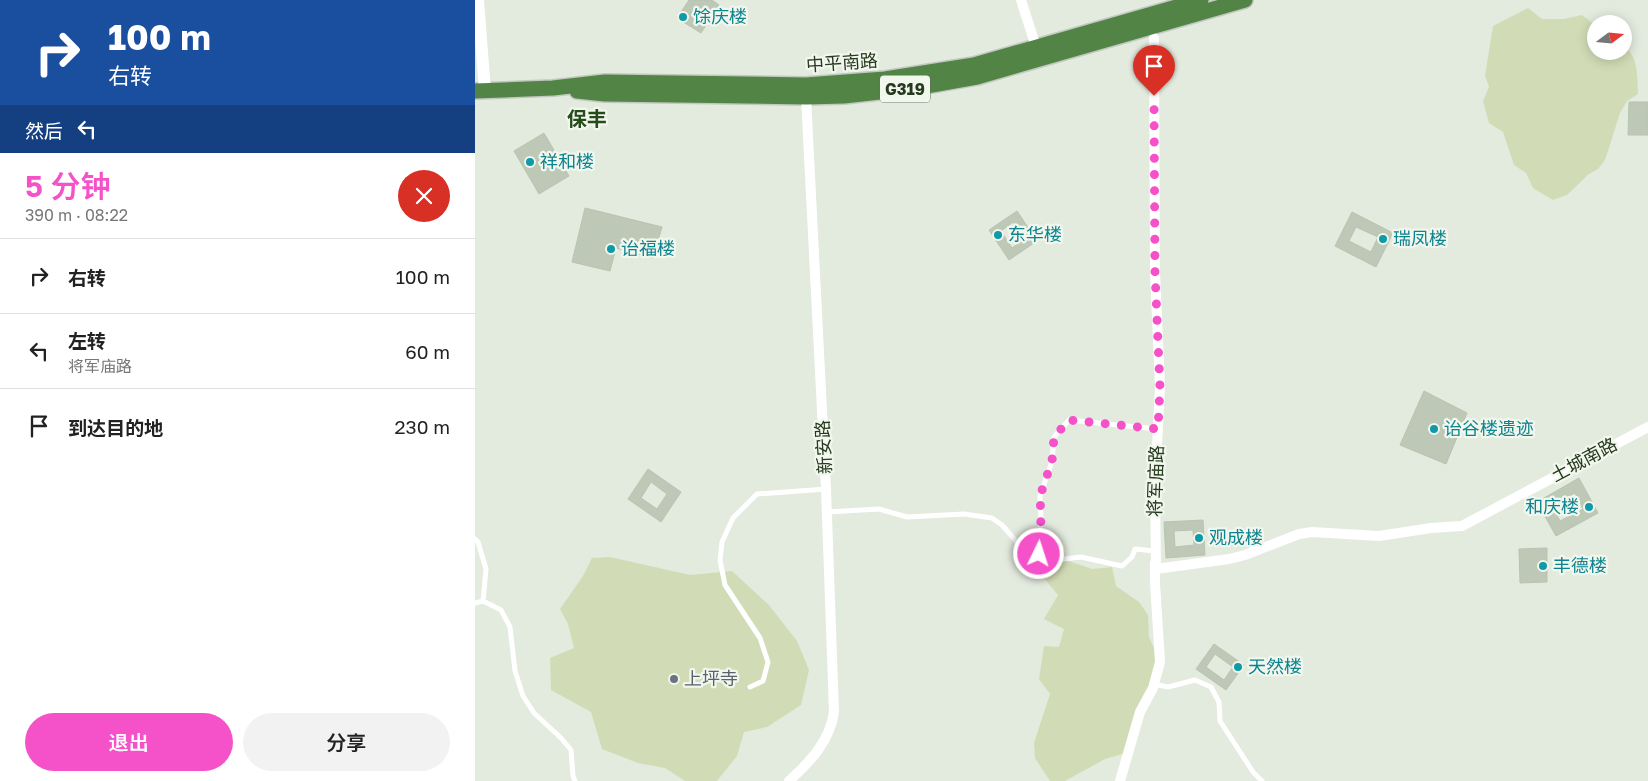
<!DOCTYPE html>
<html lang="zh">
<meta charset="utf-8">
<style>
body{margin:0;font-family:"Golos Text","Noto Sans SC",sans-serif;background:#f2f2f2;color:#222;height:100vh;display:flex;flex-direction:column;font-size:19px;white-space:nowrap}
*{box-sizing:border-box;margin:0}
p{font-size:16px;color:#767676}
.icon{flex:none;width:28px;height:28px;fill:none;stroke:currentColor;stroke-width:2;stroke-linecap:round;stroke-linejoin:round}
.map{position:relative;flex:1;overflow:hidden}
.details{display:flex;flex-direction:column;background:#fff;width:475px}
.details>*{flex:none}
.banner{background:#1a4fa0;color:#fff;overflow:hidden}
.needle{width:32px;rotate:74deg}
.fabs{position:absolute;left:1112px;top:15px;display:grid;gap:10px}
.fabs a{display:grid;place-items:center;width:45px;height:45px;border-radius:50%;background:#fff;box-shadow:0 2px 12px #0003;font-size:25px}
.pin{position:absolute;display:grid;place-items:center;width:42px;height:42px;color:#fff;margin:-51px -21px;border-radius:50% 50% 50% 0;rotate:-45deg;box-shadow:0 0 5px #0007}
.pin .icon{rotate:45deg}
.me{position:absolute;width:55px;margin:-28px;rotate:4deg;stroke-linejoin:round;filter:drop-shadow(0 0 4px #0008)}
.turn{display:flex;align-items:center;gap:18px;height:105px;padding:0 25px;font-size:22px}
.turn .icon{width:65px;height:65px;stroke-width:2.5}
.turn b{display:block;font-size:35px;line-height:42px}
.then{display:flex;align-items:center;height:48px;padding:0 25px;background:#0003;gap:10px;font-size:19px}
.round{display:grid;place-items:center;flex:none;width:52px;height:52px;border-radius:26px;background:#f2f2f2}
.headline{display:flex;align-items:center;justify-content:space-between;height:85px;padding:0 25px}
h1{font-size:30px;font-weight:600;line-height:38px;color:#f551c9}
.cta{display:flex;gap:10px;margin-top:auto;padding:10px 25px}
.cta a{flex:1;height:58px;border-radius:30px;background:#f551c9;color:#fff;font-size:20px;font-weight:600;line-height:58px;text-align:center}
.cta a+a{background:#f2f2f2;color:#222}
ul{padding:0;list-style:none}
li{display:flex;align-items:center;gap:15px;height:75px;padding:0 25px;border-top:1px solid #e0e0e0}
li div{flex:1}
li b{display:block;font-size:19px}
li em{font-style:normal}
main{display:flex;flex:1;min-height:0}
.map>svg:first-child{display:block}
.green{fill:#d1dcb6}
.building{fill:#bdc8b6;stroke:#b8c4b0;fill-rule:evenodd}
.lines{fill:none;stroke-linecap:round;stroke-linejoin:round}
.trunk-casing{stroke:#c2c8c0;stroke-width:18}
.service{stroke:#fff;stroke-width:5}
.minor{stroke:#fff;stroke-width:10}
.tertiary{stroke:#fff;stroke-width:12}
.trunk{stroke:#528446;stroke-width:15}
.route{stroke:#f551c9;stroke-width:9;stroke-dasharray:0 16.2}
.culture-dot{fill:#0f9aa8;stroke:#f2f7ee;stroke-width:2}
.worship-dot{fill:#6b7280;stroke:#f2f7ee;stroke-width:2}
.labels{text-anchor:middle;stroke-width:4.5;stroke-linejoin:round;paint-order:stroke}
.shield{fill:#f2f7ee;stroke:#63735d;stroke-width:1}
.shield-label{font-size:16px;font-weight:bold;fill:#263a1f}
.culture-label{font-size:18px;fill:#0d838f;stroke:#f2f7ee;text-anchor:start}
.street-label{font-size:18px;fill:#263a1f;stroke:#f2f7ee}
.worship-label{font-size:18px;fill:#5b616d;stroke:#f2f7ee;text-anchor:start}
.quarter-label{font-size:20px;font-weight:bold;fill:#264c1b;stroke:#f2f7ee}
</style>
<main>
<section class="details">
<div class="banner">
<div class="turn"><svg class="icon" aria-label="right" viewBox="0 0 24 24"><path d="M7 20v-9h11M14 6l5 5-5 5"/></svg><div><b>100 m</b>右转</div></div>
<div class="then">然后<svg class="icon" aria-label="left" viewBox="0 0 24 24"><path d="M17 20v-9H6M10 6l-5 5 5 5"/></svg></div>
</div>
<div class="headline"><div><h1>5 分钟</h1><p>390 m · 08:22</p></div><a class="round" style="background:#d93025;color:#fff"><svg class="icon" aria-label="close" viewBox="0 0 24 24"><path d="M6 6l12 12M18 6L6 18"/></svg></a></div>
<ul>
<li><svg class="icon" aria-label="right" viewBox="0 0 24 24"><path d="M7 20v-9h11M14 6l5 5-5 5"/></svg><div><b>右转</b></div><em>100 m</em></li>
<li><svg class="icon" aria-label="left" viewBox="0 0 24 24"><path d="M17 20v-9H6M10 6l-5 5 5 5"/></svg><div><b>左转</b><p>将军庙路</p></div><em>60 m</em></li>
<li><svg class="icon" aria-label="arrive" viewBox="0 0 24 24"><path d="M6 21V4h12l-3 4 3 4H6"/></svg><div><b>到达目的地</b></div><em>230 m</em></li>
</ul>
<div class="cta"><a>退出</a><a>分享</a></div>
</section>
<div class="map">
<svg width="1173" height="781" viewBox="0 0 1173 781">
<rect width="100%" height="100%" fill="#e3eade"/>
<g class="green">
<path d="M1053 8 1067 19H1089L1107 15 1121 26V51H1149V46C1164 57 1162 77 1163 94L1152 101 1145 113 1130 160 1123 169 1114 174 1092 195 1078 200 1058 188 1051 173 1039 165 1028 132 1014 123 1008 101 1014 87 1010 76 1018 26Z"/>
<path d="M135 557 215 575 257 571 294 605 322 641 334 670 326 705 292 727 269 732 262 756 242 781H210L190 768 163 763 127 749 116 712 76 690 75 658 99 648 93 624 85 609 108 576 117 558Z"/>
<path d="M582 557 617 569 637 567 641 586 664 602 673 615 674 637 685 662 654 752 630 759 590 781H575L560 758 559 743 575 694 564 679 569 646 584 647 589 629 569 619 583 595 569 578Z"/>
</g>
<g class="building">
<path d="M214 0H237L244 5 226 33 202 18Z"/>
<path d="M1154 102H1173V135H1153Z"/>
<path d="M69 133 94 176 64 194 39 151Z"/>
<path d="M110 208 187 227 178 258 141 248 135 271 97 262Z"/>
<path d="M542 211 562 241 534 260 514 230ZM538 222 550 239 537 248 526 231Z"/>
<path d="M877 212 918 233 901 267 860 246ZM881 227 903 237 896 252 874 241Z"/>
<path d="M949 391 992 413 971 464 925 445Z"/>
<path d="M173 469 206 492 186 522 153 499ZM176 482 192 494 182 509 166 498Z"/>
<path d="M1104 478 1123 513 1081 536 1062 502ZM1100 493 1108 509 1085 521 1077 505Z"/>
<path d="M728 520 730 555 691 558 689 522ZM718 530 719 545 700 547 699 531Z"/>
<path d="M1072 548V582L1045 583 1044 549Z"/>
<path d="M739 644 769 665 751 690 721 669ZM740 654 758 667 749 680 731 667Z"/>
</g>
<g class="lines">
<g class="trunk-casing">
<g id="trunk">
<path d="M0 91 78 88 130 82 331 85 410 79 499 65 726 0"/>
<path d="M102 91 130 94 331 97 369 96 440 88 502 77 770 0"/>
</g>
</g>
<g class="service">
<path d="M352 512 404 509 432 517 489 514 517 518 527 525 549 550 564 554"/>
<path d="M0 539 3 542 11 569 8 601 26 610 35 627 40 671 48 696 59 713 86 738 96 750 98 776 100 781"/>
<path d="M680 551 660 549 657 557 647 566 606 557 580 560 564 554 566 518 565 496 577 461 579 437 594 420 682 429"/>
<path d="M0 603 8 601"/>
<path d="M679 684 693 687 720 680 736 687 744 702 745 721 778 772 787 781"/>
<path d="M275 687 288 681 293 662 285 638 250 585 245 560 247 542 258 518 282 494 351 489"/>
</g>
<g class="minor">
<path d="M546 0 561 47"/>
<path d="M679 38 680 272 685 387 680 485 681 569 754 559 770 555 824 534 837 532 904 536 956 528 987 526 1173 427"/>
<path d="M314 781C335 762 355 741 359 712L351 489 331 97"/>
<path d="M645 781 665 712 678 688 685 662 680 583V563"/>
</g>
<path class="tertiary" d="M3 0 10 91"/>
<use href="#trunk" class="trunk"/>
</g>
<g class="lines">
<path class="route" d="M564 554 566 518 565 496 577 461 579 437 594 420 683 429 685 387 680 272 679 96"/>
</g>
<g class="culture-dot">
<circle cx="208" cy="17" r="5"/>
<circle cx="55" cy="162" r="5"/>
<circle cx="523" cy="235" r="5"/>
<circle cx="908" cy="239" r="5"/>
<circle cx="136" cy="249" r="5"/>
<circle cx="959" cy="429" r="5"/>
<circle cx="1114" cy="507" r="5"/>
<circle cx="724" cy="538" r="5"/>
<circle cx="1068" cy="566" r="5"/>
<circle cx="763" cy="667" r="5"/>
</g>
<circle class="worship-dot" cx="199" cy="679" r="5"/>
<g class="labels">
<rect class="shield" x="405" y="75.5" width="50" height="27" rx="4"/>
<g class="shield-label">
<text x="430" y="95">G319</text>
</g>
<g class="culture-label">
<text x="218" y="23">馀庆楼</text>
<text x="65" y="168">祥和楼</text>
<text x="533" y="241">东华楼</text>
<text x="918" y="245">瑞凤楼</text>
<text x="146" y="255">诒福楼</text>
<text x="969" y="435">诒谷楼遗迹</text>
<text x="1104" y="513" text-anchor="end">和庆楼</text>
<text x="734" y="544">观成楼</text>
<text x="1078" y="572">丰德楼</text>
<text x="773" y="673">天然楼</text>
</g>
<g class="street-label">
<text transform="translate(367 63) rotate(-4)" y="6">中平南路</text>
<text transform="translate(349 447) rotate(-93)" y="6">新安路</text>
<text transform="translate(1109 460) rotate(-28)" y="6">土城南路</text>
<text transform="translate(681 481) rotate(-88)" y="6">将军庙路</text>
</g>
<g class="worship-label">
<text x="209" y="685">上坪寺</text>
</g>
<g class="quarter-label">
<text x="112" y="126">保丰</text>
</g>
</g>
</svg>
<div class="fabs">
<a><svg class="needle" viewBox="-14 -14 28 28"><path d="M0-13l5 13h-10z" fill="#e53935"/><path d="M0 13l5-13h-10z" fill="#767676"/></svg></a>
</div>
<div class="pin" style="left:679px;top:96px;background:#d93025"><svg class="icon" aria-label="arrive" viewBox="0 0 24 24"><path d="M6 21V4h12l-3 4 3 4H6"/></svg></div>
<svg class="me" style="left:564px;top:554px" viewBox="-20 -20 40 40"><circle r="17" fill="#f551c9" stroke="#fff" stroke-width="3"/><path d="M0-11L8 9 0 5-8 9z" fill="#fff"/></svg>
</div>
</main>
